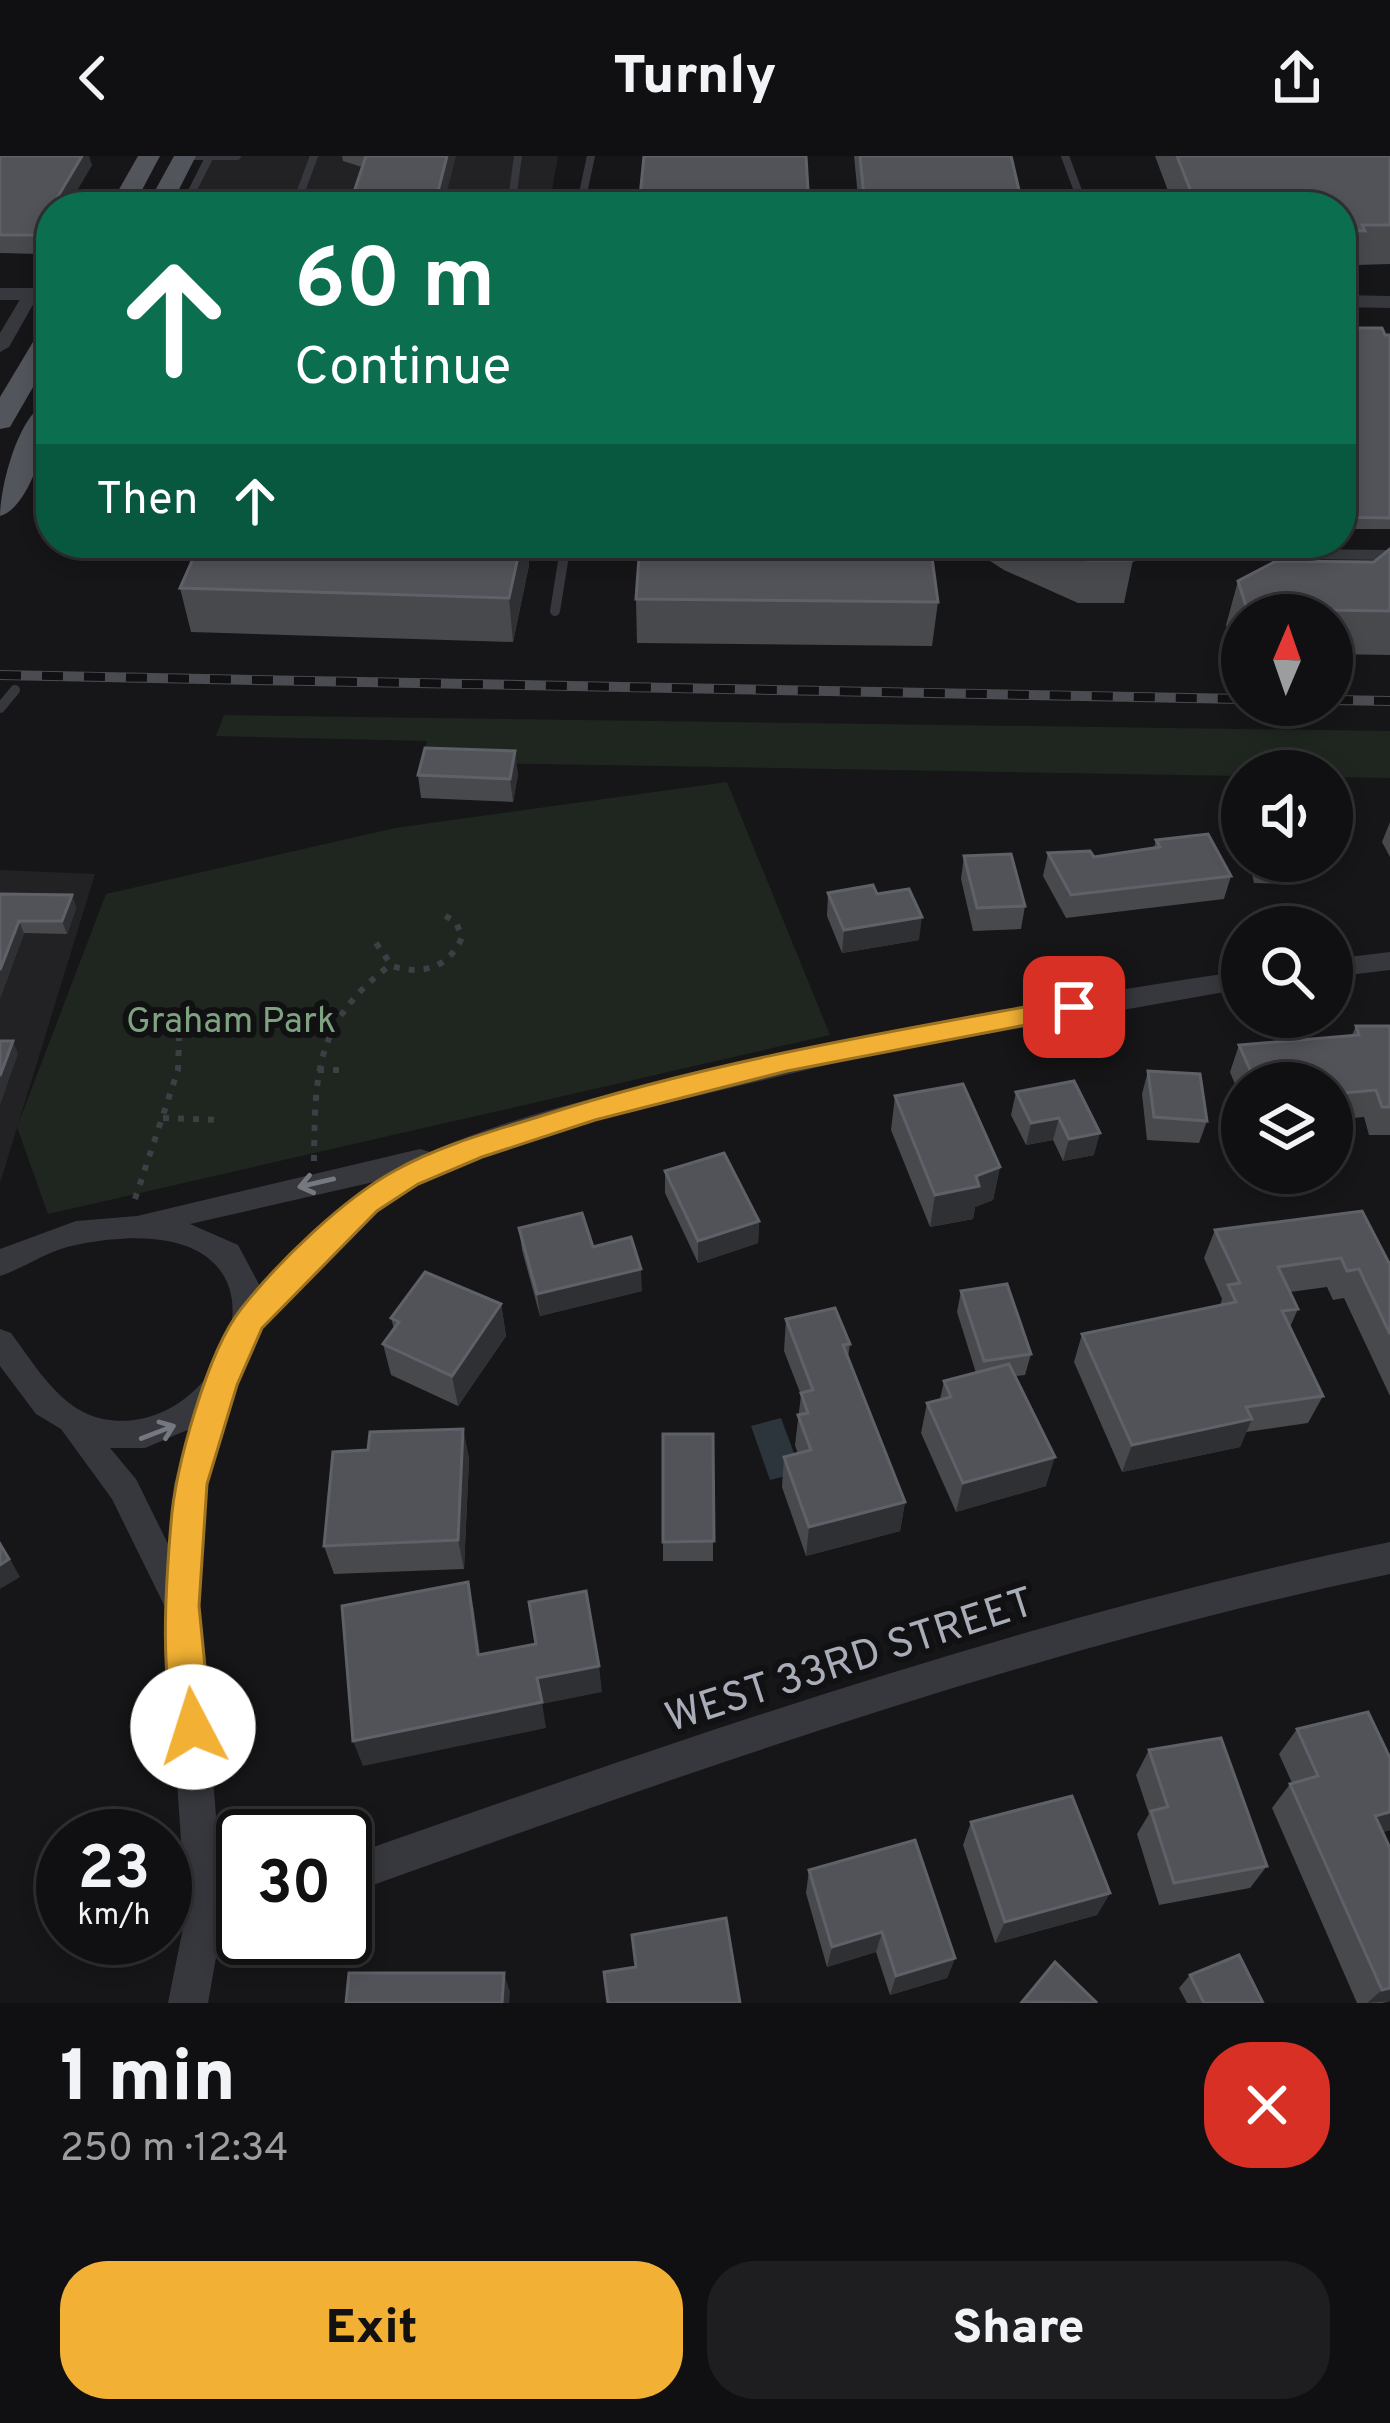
<!DOCTYPE html>
<meta charset="utf-8">
<style>
body{margin:0;font-family:Overpass,sans-serif;background:#1e1e20;color:#f1f3f6;height:100vh;display:flex;flex-direction:column;font-size:45px;white-space:nowrap}
*{box-sizing:border-box;margin:0}
p{font-size:39px;color:#9c9d9f}
.icon{flex:none;width:66px;height:66px;fill:none;stroke:currentColor;stroke-width:2;stroke-linecap:round;stroke-linejoin:round}
.map{position:relative;height:1847px;overflow:hidden}
.side{display:flex;flex-direction:column;background:#101012;flex:1}
.side>*{flex:none}
.top-card{position:absolute;left:36px;top:36px;width:1320px;height:366px;border-radius:48px;box-shadow:0 6px 18px #0003,0 0 0 3px #303032;background:#0b6e4f;color:#fff;overflow:hidden}
.needle{width:78px;rotate:2deg}
.tools{position:absolute;left:1221px;top:438px;display:grid;gap:24px}
.tools a{display:grid;place-items:center;width:132px;height:132px;border-radius:50%;background:#101012;box-shadow:0 6px 18px #0003,0 0 0 3px #303032;font-size:60px}
.speed{position:absolute;left:36px;top:1653px;display:flex;gap:24px;font-size:60px;font-weight:700;text-align:center}
.speed>*{display:grid;place-content:center;width:156px;height:156px;border-radius:50%;background:#101012;box-shadow:0 6px 18px #0003,0 0 0 3px #303032;line-height:1}
.speed small{font-size:30px;font-weight:400}
.speed .limit{border:6px solid #111;border-radius:18px;background:#fff;color:#111}
.pin{position:absolute;display:grid;place-items:center;width:102px;height:102px;color:#fff;margin:-51px;border-radius:24px;box-shadow:0 6px 18px #0006}
.me{position:absolute;width:132px;margin:-66px;rotate:355deg;stroke-linejoin:round;filter:drop-shadow(0 0 9px #0008)}
.turn{display:flex;align-items:center;gap:42px;height:252px;padding:0 60px;font-size:54px}
.turn .icon{width:156px;height:156px;stroke-width:2.5}
.turn b{display:block;font-size:84px;line-height:102px}
.then{display:flex;align-items:center;height:114px;padding:0 60px;background:#0003;gap:24px;font-size:45px}
.round{display:grid;place-items:center;flex:none;width:126px;height:126px;border-radius:48px;background:#1e1e20}
.overview{display:flex;align-items:center;justify-content:space-between;height:204px;padding:0 60px}
h1{font-size:72px;font-weight:800;line-height:90px}
.button{display:flex;gap:24px;margin-top:auto;padding:24px 60px}
.button a{flex:1;height:138px;border-radius:48px;background:#f2b134;color:#111;font-size:48px;font-weight:800;line-height:138px;text-align:center}
.button a+a{background:#1e1e20;color:#f1f3f6}
header{display:flex;justify-content:space-between;align-items:center;height:156px;padding:0 60px;background:#101012;font-size:54px;font-weight:800}
.map>svg:first-child{display:block}
.built{fill:#222225}
.green{fill:#1e261f}
.water{fill:#2c353c}
.lines{fill:none;stroke-linecap:round;stroke-linejoin:round}
.path{stroke:#3d3f44;stroke-width:6;stroke-dasharray:6 9;stroke-linecap:butt}
.service-far1{stroke:#37383d;stroke-width:8}
.service{stroke:#37383d;stroke-width:10}
.minor{fill:#37383d;fill-rule:evenodd}
.tertiary{fill:#37383d;fill-rule:evenodd}
.primary{fill:#53555c;fill-rule:evenodd}
.rail-casing{stroke:#4a4c52;stroke-width:10}
.rail{stroke:#111113;stroke-width:8;stroke-dasharray:21;stroke-linecap:butt}
.wall{fill:#47494d}
.shaded-wall{fill:#2f3033}
.building{fill:#525359;stroke:#5f6168;stroke-width:3}
.oneway{stroke:#757881}
.route{fill:#f2b134;stroke:#9d7322;stroke-width:3}
.labels{text-anchor:middle;stroke-width:12;stroke-linejoin:round;paint-order:stroke}
.park-label{font-size:36px;fill:#7fa381;stroke:#111113}
.near-street-label{font-size:42px;fill:#a8adb8;stroke:#111113}
</style>
<header><svg class="icon" aria-label="back" viewBox="0 0 24 24"><path d="M15 5l-7 7 7 7"/></svg>Turnly<svg class="icon" aria-label="share" viewBox="0 0 24 24"><path d="M12 15V3M7 8l5-5 5 5M5 13v7h14v-7"/></svg></header>
<div class="map">
<svg width="1390" height="1847" viewBox="0 0 1390 1847">
<rect width="100%" height="100%" fill="#161618"/>
<g class="built">
<path d="M206 0H558L549 51H181Z"/>
<path d="M0 714 95 718 0 1027Z"/>
</g>
<g class="green">
<path d="M224 559 1390 575V622L1332 621V615H1242V620L422 606 427 585 216 580Z"/>
<path d="M727 626 830 879 48 1058 17 971 106 738 395 672Z"/>
</g>
<path class="water" d="M781 1262 801 1316 770 1324 751 1270Z"/>
<g class="lines">
<g class="path">
<path d="M376 787 392 810C422 820 450 811 462 781L456 766 442 758"/>
<path d="M318 914H344"/>
<path d="M163 962 219 964"/>
<path d="M314 1005C315 916 315 867 390 809"/>
<path d="M135 1043 178 914 179 882 188 855H178"/>
</g>
<g class="service-far1">
<path d="M193 0H237"/>
<path d="M1065 0 1084 51"/>
<path d="M184 51 210 0"/>
<path d="M295 51 314 0"/>
<path d="M511 51 518 0"/>
<path d="M580 51 591 0"/>
</g>
<g class="service">
<path d="M1176 387 1179 397 1390 399"/>
<path d="M555 455 566 387"/>
<path d="M0 552 15 534"/>
</g>
<g class="minor">
<path d="M25 135 39 138 9 191 0 196V177Z"/>
<path d="M1390 796V814L1332 821V803Z"/>
<path d="M1242 815V833L878 897 562 972 442 1015 391 1046 350 1078 261 1173 235 1232 206 1328 199 1450 222 1734 243 1730V1768L221 1773 208 1847H168L186 1757 165 1451 112 1343 61 1273 36 1258 0 1210V1173L11 1177C35 1209 61 1255 103 1263 234 1288 324 1039 76 1089 48 1094 27 1111 0 1120V1093L76 1065 137 1060 420 993 430 996C517 958 610 938 702 916 880 873 1061 842 1242 815ZM378 1025 330 1062 261 1132 238 1089 190 1068ZM192 1272 174 1328 169 1390 136 1323 110 1292H145Z"/>
<path d="M1390 1386V1418C1031 1493 690 1616 345 1739V1701C690 1580 1031 1460 1390 1386Z"/>
</g>
<g class="tertiary">
<rect x="0" y="132" width="51" height="12"/>
<path d="M1341 139 1390 140V152L1341 151Z"/>
</g>
<g class="primary">
<path d="M138 0H160L133 51H109Z"/>
<path d="M174 0H196L170 51H146Z"/>
<path d="M51 169V200L10 271 0 273V241L42 171Z"/>
<path d="M51 245C51 273 31 352 0 360 0 331 19 253 51 245Z"/>
</g>
<g class="rail-casing">
<g id="rail">
<path d="M0 519 1242 543"/>
<path d="M1332 544 1390 545"/>
</g>
</g>
<use href="#rail" class="rail"/>
</g>
<g class="wall">
<path d="M0 0 92 9 67 51H51V79L40 98 0 97Z"/>
<path d="M342 0H456L362 11 343 5Z"/>
<path d="M854 0H1011L1023 51H859Z"/>
<path d="M1155 0H1390V108L1356 109 1354 114H1341V51H1174Z"/>
<path d="M1341 172 1390 179V373H1341Z"/>
<path d="M200 387H527L529 409 513 486 191 476 180 432Z"/>
<path d="M962 387H1129L1133 404 1124 447H1078L1004 414Z"/>
<path d="M1390 393V499L1332 498V459H1242V497H1235L1226 469 1238 425 1374 406Z"/>
<path d="M636 443 938 446 932 490 637 487Z"/>
<path d="M518 618 513 646 421 642 418 619Z"/>
<path d="M1390 666V701L1382 686Z"/>
<path d="M1156 684 1231 720 1224 743 1066 762 1043 720 1048 697 1094 701 1154 692Z"/>
<path d="M964 700 1025 750 1021 773 973 775 961 723Z"/>
<path d="M1249 705H1293L1285 728 1254 727Z"/>
<path d="M828 737 877 738 919 784 842 797 827 760Z"/>
<path d="M0 738 72 739 76 752 67 778 24 777 0 842Z"/>
<path d="M1356 870H1390V979H1369L1364 961 1332 964V927H1242V945L1230 916 1239 889 1352 879Z"/>
<path d="M1148 915 1207 965 1199 987 1147 984 1142 938Z"/>
<path d="M1074 925 1094 999 1063 1005 1053 984 1026 989 1011 959 1016 936Z"/>
<path d="M895 940 1000 1011 993 1044 975 1051 973 1063 930 1071 891 974Z"/>
<path d="M665 1015 759 1065 758 1087 698 1107 665 1037Z"/>
<path d="M519 1072 593 1091 642 1135 540 1160 522 1094Z"/>
<path d="M1215 1074 1390 1109V1240L1344 1142 1333 1144 1327 1131 1290 1136 1298 1153 1290 1171 1323 1240 1308 1267 1246 1276 1240 1291 1122 1316 1074 1206 1082 1178 1220 1150 1222 1143 1204 1102Z"/>
<path d="M961 1135 1031 1198 1025 1219 1015 1220 1046 1330 956 1356 921 1277 927 1247 940 1243 944 1225 976 1217 957 1156Z"/>
<path d="M501 1148 506 1180 458 1250 391 1219 383 1188 394 1173 391 1162Z"/>
<path d="M786 1163 850 1188 848 1201 905 1346 900 1375 806 1400 782 1331 784 1301 798 1298 795 1289 801 1239 784 1195Z"/>
<path d="M463 1273 469 1303 464 1413 334 1418 324 1390 368 1294Z"/>
<path d="M713 1278V1405H663V1386Z"/>
<path d="M1297 1573 1390 1602V1674L1383 1676 1390 1845 1382 1847H1357L1272 1652 1290 1628 1292 1627 1279 1598Z"/>
<path d="M1149 1594 1267 1710 1250 1732 1159 1749 1137 1678 1149 1658 1136 1619Z"/>
<path d="M971 1666 1110 1737 1097 1759 995 1787 963 1689Z"/>
<path d="M809 1714 955 1802 947 1822 890 1839 876 1796 827 1811 806 1737Z"/>
<path d="M1190 1819 1263 1847H1187L1179 1832Z"/>
</g>
<g class="shaded-wall">
<path d="M82 0H89L92 9 67 51H51Z"/>
<path d="M447 0H456L443 51H434Z"/>
<path d="M51 52V79L40 98 35 79Z"/>
<path d="M521 387H527L529 409 513 486 509 442Z"/>
<path d="M515 595 518 618 513 646 510 623Z"/>
<path d="M72 739 76 752 67 778 62 765Z"/>
<path d="M922 761 919 784 842 797 844 774Z"/>
<path d="M19 765 24 777 0 842V814Z"/>
<path d="M13 885 18 898 0 949V920Z"/>
<path d="M1059 962 1053 984 1026 989 1031 967Z"/>
<path d="M1100 977 1094 999 1063 1005 1069 983Z"/>
<path d="M1000 1011 993 1044 975 1051 973 1063 930 1071 935 1039Z"/>
<path d="M759 1065 758 1087 698 1107V1085Z"/>
<path d="M641 1113 642 1135 540 1160 537 1138Z"/>
<path d="M501 1148 506 1180 458 1250 452 1220Z"/>
<path d="M1252 1263 1240 1291 1122 1316 1132 1289Z"/>
<path d="M463 1273 469 1303 464 1413 458 1384Z"/>
<path d="M1055 1301 1046 1330 956 1356 963 1327Z"/>
<path d="M905 1346 900 1375 806 1400 809 1371Z"/>
<path d="M0 1385 20 1421 0 1433Z"/>
<path d="M468 1426 474 1454 484 1526 478 1499Z"/>
<path d="M599 1510 602 1536 542 1548 537 1522Z"/>
<path d="M542 1546 546 1572 363 1610 353 1585Z"/>
<path d="M1390 1656V1674L1354 1683 1375 1660Z"/>
<path d="M1110 1737 1097 1759 995 1787 1005 1766Z"/>
<path d="M882 1776 876 1796 827 1811 832 1791Z"/>
<path d="M955 1802 947 1822 890 1839 896 1820Z"/>
<path d="M504 1817 510 1836 509 1847H502Z"/>
<path d="M1390 1832V1845L1367 1847 1382 1834Z"/>
</g>
<g class="building">
<path d="M0 0H82L35 79H0Z"/>
<path d="M366 0H447L434 51H349Z"/>
<path d="M644 0H806L809 51H639Z"/>
<path d="M860 0H1011L1023 51H865Z"/>
<path d="M1177 0H1390V69H1362L1365 75 1341 74V51H1197Z"/>
<path d="M1341 172H1382L1385 179H1390V362L1341 361Z"/>
<path d="M200 387H521L509 442 180 432Z"/>
<path d="M640 387H930L938 446 636 443Z"/>
<path d="M1049 387H1129L1133 404H1087Z"/>
<path d="M1390 393V455L1247 453 1238 425 1276 405 1374 406Z"/>
<path d="M425 592 515 595 510 623 418 619Z"/>
<path d="M1208 678 1231 720 1071 739 1048 697 1090 695 1094 701 1160 691 1156 684Z"/>
<path d="M1011 698 1025 750 977 752 964 700Z"/>
<path d="M873 729 877 738 909 733 922 761 844 774 828 737Z"/>
<path d="M0 738 72 739 62 765H19L0 814Z"/>
<path d="M1356 870H1390V951H1382L1376 934 1332 938V927H1256L1239 889 1359 879Z"/>
<path d="M0 885H13L0 920Z"/>
<path d="M1148 915 1200 918 1207 965 1154 961Z"/>
<path d="M1074 925 1100 977 1069 983 1059 962 1031 967 1016 936Z"/>
<path d="M963 928 1000 1011 976 1020 979 1030 935 1039 895 940Z"/>
<path d="M724 997 759 1065 698 1085 665 1015Z"/>
<path d="M1362 1055 1390 1109V1178L1359 1113 1347 1115 1341 1102 1278 1111 1298 1153 1282 1155 1323 1240 1246 1251 1252 1263 1132 1289 1082 1178 1236 1146 1228 1129 1240 1127 1215 1074Z"/>
<path d="M582 1057 593 1091 631 1081 641 1113 537 1138 519 1072Z"/>
<path d="M425 1116 501 1148 452 1220 383 1188 399 1166 391 1162Z"/>
<path d="M1007 1128 1031 1198 984 1205 961 1135Z"/>
<path d="M835 1152 850 1188 843 1189 905 1346 809 1371 784 1301 811 1294 798 1259 808 1257 801 1237 813 1234 786 1163Z"/>
<path d="M1009 1208 1055 1301 963 1327 927 1247 951 1241 944 1225Z"/>
<path d="M463 1273 458 1384 324 1390 333 1296 368 1294 370 1276Z"/>
<path d="M663 1278H713L714 1385 663 1386Z"/>
<path d="M0 1388 9 1403 0 1409Z"/>
<path d="M468 1426 478 1499 536 1488 529 1446 586 1435 599 1510 537 1522 542 1546 353 1585 342 1450Z"/>
<path d="M1368 1556 1390 1602V1656L1375 1660 1390 1692V1832L1382 1834 1290 1628 1318 1620 1297 1573Z"/>
<path d="M1221 1582 1267 1710 1174 1727 1151 1655 1168 1651 1149 1594Z"/>
<path d="M1072 1640 1110 1737 1005 1766 971 1666Z"/>
<path d="M915 1684 955 1802 896 1820 882 1776 832 1791 809 1714Z"/>
<path d="M726 1762 740 1847H608L604 1816 636 1811 632 1779Z"/>
<path d="M1239 1799 1263 1847H1204L1190 1819Z"/>
<path d="M1055 1806 1096 1846 1095 1847 1022 1846Z"/>
<path d="M349 1817H504L502 1847H346Z"/>
</g>
<defs><path id="oneway-shaft" d="M-6 0H5M1.5-3L5.5 0L1.5 3" fill="none" stroke-width="1.6" stroke-linecap="round" stroke-linejoin="round" transform="scale(3)"/></defs>
<g class="oneway">
<use href="#oneway-shaft" transform="translate(316 1027) rotate(167)"/>
<use href="#oneway-shaft" transform="translate(158 1276) rotate(-21)"/>
</g>
<path class="route" d="M1074 842 1087 851 1083 858 787 915 595 964 482 1001 418 1028 377 1055 262 1172 237 1229 207 1328 199 1450 211 1571 206 1584 193 1589 180 1584C158 1530 166 1426 171 1367 175 1313 207 1196 241 1153 278 1106 344 1042 396 1014 441 989 493 975 541 960 714 904 895 875 1074 842Z"/>
<g class="labels">
<g class="park-label">
<text x="231" y="876">Graham Park</text>
</g>
<g class="near-street-label">
<text transform="translate(849 1502) rotate(-18)" y="15">WEST 33RD STREET</text>
</g>
</g>
</svg>
<div class="tools">
<a><svg class="needle" viewBox="-14 -14 28 28"><path d="M0-13l5 13h-10z" fill="#e53935"/><path d="M0 13l5-13h-10z" fill="#9c9d9f"/></svg></a>
<a><svg class="icon" aria-label="sound" viewBox="0 0 24 24"><path d="M4 9h4l5-4v14l-5-4H4zM17 9q2 3 0 6"/></svg></a>
<a><svg class="icon" aria-label="search" viewBox="0 0 24 24"><circle cx="10" cy="10" r="6"/><path d="M15 15l6 6"/></svg></a>
<a><svg class="icon" aria-label="layers" viewBox="0 0 24 24"><path d="M12 4l9 5-9 5-9-5zM3 14l9 5 9-5"/></svg></a>
</div>
<div class="speed"><div>23<small>km/h</small></div><div class="limit">30</div></div>
<div class="pin" style="left:1074px;top:851px;background:#d93025"><svg class="icon" aria-label="arrive" viewBox="0 0 24 24"><path d="M6 21V4h12l-3 4 3 4H6"/></svg></div>
<svg class="me" style="left:193px;top:1571px" viewBox="-20 -20 40 40"><circle r="19" fill="#fff"/><path d="M0-13L10 11 0 6-10 11z" fill="#f2b134"/></svg>
<div class="top-card">
<div class="turn"><svg class="icon" aria-label="ahead" viewBox="0 0 24 24"><path d="M12 20V5M6 11l6-6 6 6"/></svg><div><b>60 m</b>Continue</div></div>
<div class="then">Then<svg class="icon" aria-label="ahead" viewBox="0 0 24 24"><path d="M12 20V5M6 11l6-6 6 6"/></svg></div>
</div>
</div>
<section class="side">
<div class="overview"><div><h1>1 min</h1><p>250 m · 12:34</p></div><a class="round" style="background:#d93025;color:#fff"><svg class="icon" aria-label="close" viewBox="0 0 24 24"><path d="M6 6l12 12M18 6L6 18"/></svg></a></div>
<div class="button"><a>Exit</a><a>Share</a></div>
</section>
